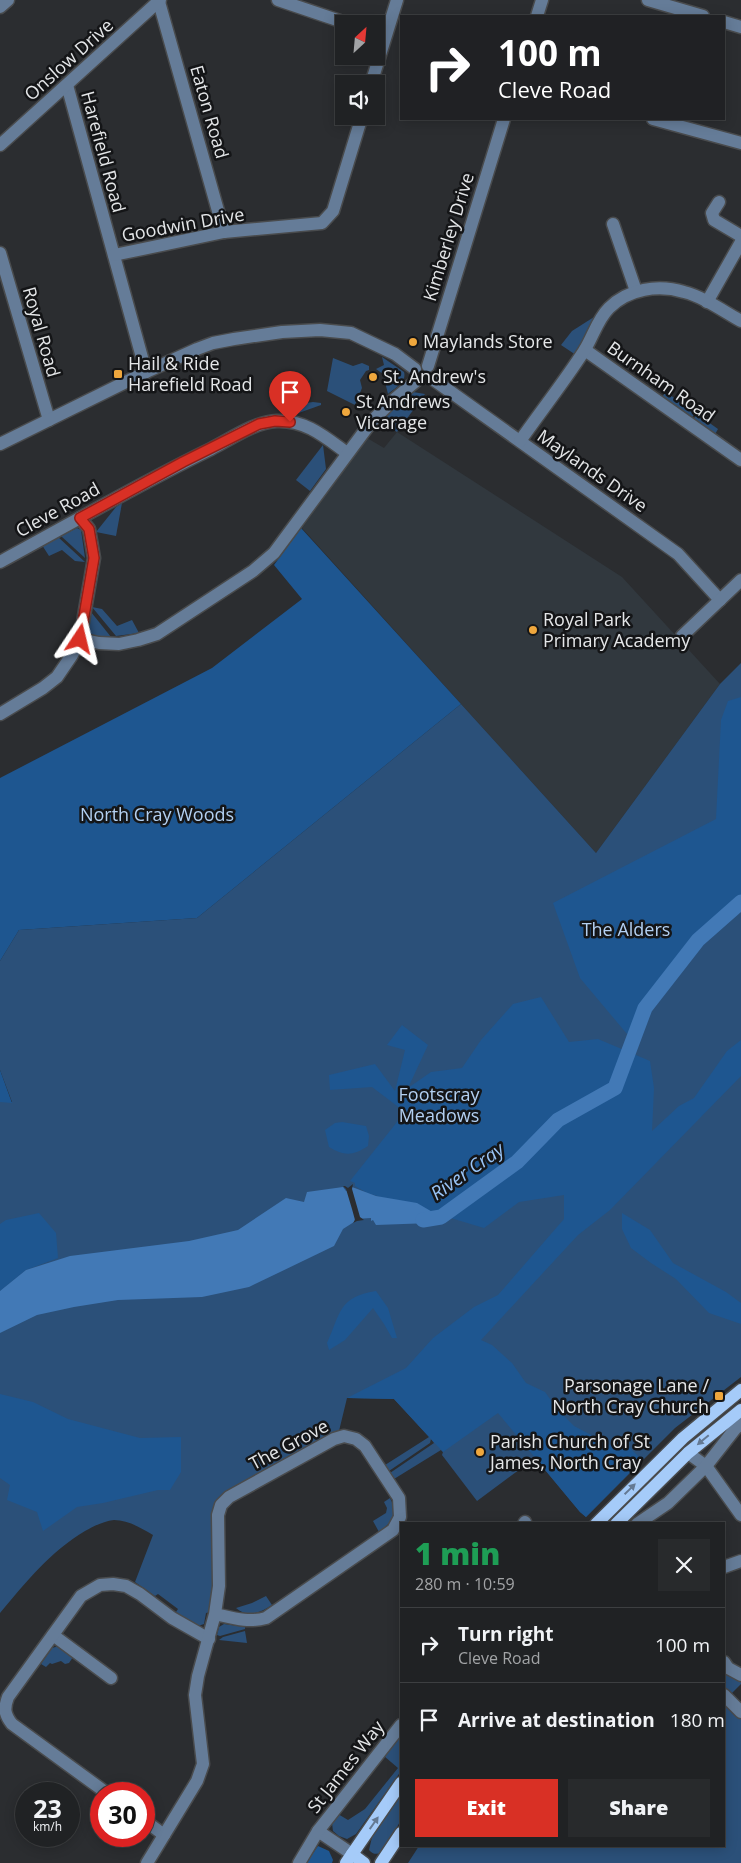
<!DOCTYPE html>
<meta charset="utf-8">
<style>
body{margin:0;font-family:"Open Sans",sans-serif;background:#282a2c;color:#f1f3f6;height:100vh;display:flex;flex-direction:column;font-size:19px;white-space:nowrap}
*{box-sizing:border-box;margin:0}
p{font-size:16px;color:#a2a4a6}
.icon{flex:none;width:28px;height:28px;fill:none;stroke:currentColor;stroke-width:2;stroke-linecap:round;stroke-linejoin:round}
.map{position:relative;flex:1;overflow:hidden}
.side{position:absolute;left:400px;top:1522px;width:325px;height:325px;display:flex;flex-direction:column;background:#202224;border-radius:0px;box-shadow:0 2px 12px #0003,0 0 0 1px #3d3f41}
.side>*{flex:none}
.top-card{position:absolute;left:400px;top:15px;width:325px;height:105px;border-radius:0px;box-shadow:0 2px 12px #0003,0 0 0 1px #3d3f41;background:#202124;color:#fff;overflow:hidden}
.needle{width:32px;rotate:26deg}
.tools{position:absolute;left:335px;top:15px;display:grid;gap:10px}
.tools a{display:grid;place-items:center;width:50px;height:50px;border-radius:0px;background:#202224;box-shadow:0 2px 12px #0003,0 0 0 1px #3d3f41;font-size:25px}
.speed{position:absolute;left:15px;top:1782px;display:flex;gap:10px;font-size:25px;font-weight:700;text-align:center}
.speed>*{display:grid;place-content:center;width:65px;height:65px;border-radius:50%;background:#202224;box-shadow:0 2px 12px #0003,0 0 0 1px #3d3f41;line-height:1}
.speed small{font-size:12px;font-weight:400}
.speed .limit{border:8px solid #d22;background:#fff;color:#111}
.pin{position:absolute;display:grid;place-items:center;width:42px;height:42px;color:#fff;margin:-51px -21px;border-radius:50% 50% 50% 0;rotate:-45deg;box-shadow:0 0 5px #0007}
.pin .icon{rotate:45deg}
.me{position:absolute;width:55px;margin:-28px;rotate:10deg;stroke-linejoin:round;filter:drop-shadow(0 0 4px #0008)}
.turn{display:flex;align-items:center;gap:18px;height:105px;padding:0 15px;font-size:22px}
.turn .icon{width:65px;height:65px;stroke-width:2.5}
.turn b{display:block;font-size:35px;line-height:42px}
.round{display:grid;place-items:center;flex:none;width:52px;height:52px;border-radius:0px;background:#282a2c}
.headline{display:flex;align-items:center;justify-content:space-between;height:85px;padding:0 15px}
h1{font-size:30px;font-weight:800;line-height:38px;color:#1e9e55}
.button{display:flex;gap:10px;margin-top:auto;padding:10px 15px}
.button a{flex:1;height:58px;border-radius:0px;background:#d93025;color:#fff;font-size:20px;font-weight:800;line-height:58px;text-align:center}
.button a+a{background:#282a2c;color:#f1f3f6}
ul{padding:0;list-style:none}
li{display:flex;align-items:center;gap:15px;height:75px;padding:0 15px;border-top:1px solid #3d3f41}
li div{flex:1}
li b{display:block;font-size:19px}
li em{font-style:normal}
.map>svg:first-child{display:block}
.built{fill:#31383e}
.green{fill:#2b5079}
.forest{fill:#1e5690}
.water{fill:#4279b6}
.pier{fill:#2b2d30}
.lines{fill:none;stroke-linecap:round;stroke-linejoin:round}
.river{stroke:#4279b6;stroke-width:15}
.minor-casing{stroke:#494b4d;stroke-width:15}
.major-casing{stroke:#494b4d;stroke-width:15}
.minor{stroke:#657c98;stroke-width:12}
.major{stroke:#a5cbf9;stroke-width:12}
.oneway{fill:#647993}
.route-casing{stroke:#8d1f18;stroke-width:12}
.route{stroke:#d93025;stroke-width:9}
.poi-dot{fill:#efa73d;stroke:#141517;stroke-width:2}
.labels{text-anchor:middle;stroke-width:5;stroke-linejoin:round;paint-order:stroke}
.street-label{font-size:18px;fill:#e4e6e8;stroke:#141517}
.poi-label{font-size:18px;fill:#e4e6e8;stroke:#141517;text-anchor:start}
.park-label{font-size:18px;fill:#b3d0f2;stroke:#141517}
.water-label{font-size:19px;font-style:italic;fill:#99c4f6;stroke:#141517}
</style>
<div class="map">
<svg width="741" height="1863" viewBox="0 0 741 1863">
<rect width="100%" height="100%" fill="#2b2d30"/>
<path class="built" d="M397 432 622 577 720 684 596 853 302 528 367 438 384 448Z"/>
<g class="green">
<path d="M594 317 597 319 576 355 561 345 572 331Z"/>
<path d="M382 357 404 372C407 382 395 388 388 394L383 374 376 369 384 365Z"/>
<path d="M333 358 353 366 362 363 369 366V370L366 371 360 380 362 388 355 405 327 391Z"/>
<path d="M413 392 425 394 397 432 380 421Z"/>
<path d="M666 392 695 413 691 419 661 398Z"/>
<path d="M313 402 321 403V405L293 415 284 414 283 406Z"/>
<path d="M697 414 718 429 714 436 692 421Z"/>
<path d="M323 445 326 469 310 491 296 480Z"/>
<path d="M122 503 116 536 96 532 116 507Z"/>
<path d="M77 528 81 530 85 558 61 536Z"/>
<path d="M58 537 85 562 75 561 62 550 49 556 42 545Z"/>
<path d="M92 607 102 609 117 626 132 620 139 633 116 636Z"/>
<path d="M91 612 111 637 92 636 88 633Z"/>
<path d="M741 663V1377L675 1428 586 1517 580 1512 535 1458 477 1501 442 1455 443 1452 441 1450 394 1479 390 1473 434 1443 431 1439 430 1443 389 1471 385 1465 429 1437 394 1399 347 1398 339 1431 225 1494C201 1521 217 1545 216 1577 215 1589 212 1601 210 1612L206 1613 204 1624 198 1626 176 1612 178 1609 158 1594 155 1596 135 1582 153 1535C141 1528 128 1520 114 1520 104 1521 94 1526 85 1531 50 1552 26 1582 0 1613V1102H12L0 1070V961L19 930 197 918 461 704 596 853 720 684Z"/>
<path d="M390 1498C398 1513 392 1523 379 1532L373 1521 386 1513 387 1508 384 1502Z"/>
<path d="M266 1596 272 1605C260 1613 247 1618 236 1608L252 1603Z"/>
<path d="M224 1624 245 1627V1629L220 1636 217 1635 219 1627Z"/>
<path d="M245 1631 247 1643 219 1640 223 1637Z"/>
<path d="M59 1646 73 1657 69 1663 65 1664 61 1661 52 1664 50 1663 46 1667 41 1664 52 1648Z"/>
<path d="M724 1664 741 1679V1684L730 1695 724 1689Z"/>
<path d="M724 1698 741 1715V1863H408L419 1846H724Z"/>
<path d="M401 1735V1771L356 1834 347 1839 339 1836 333 1831 332 1823 338 1814 348 1820 365 1809 398 1768 384 1756Z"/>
<path d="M401 1793V1820L382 1853C377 1854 373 1855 369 1850L373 1833Z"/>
</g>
<g class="forest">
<path d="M301 528 461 704 197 918 19 930 0 961V778L212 668 302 599 274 565Z"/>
<path d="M741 697V900L689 946 651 992 627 1034 580 978 553 903 716 819 721 720 728 701Z"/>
<path d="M541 997 569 1042 598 1039 650 1061 654 1088 652 1131 679 1106 694 1098 727 1051 741 1040V1076L610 1210 578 1235 481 1340 492 1345 512 1363 526 1383 545 1392 558 1410 574 1426 614 1447 630 1448 642 1460 586 1517 580 1512 498 1413 443 1452 394 1399 347 1398 406 1368 433 1338 474 1307 498 1295 564 1219V1195L519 1202 484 1228 367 1193 355 1186V1183L350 1181 405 1112 372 1087 330 1090 329 1075 375 1064 395 1091 405 1050 387 1045 402 1025 428 1045 408 1088 431 1072 462 1068 481 1040 513 1004Z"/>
<path d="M0 1070 12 1103 0 1102Z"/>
<path d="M342 1122 366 1126 369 1136 368 1146C353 1156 344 1156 329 1147L325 1130 335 1123Z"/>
<path d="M39 1213 56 1233 58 1258 26 1270 0 1291V1224L6 1220Z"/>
<path d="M622 1213 650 1230 673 1263 726 1292 741 1303V1324L709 1313 676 1279 651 1263 631 1248 622 1229Z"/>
<path d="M376 1291 388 1308 397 1338H392L384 1324 373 1308 345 1340 329 1350 327 1343C341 1313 338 1297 376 1291Z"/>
<path d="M0 1394 33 1402 68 1419 140 1438 181 1437V1472L170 1490H158L103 1503 77 1507 43 1531 37 1512 7 1500 10 1485 0 1478Z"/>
<path d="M318 1846 329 1851 333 1860 332 1863H306Z"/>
</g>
<path class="water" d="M343 1187 346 1191 352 1189V1187L376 1196 417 1203 441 1217 431 1223 376 1225 373 1220 371 1221V1218L355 1219 354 1222 343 1229 334 1246 249 1287 202 1297 118 1300 74 1307 37 1315 0 1333V1291L26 1270 70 1256 189 1241 238 1230 286 1198 304 1202 307 1192Z"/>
<path class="pier" d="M353 1184 352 1189 360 1217 364 1220 357 1221 353 1223 355 1220 352 1209 346 1189 343 1186H345L348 1188Z"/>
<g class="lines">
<path class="river" d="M423 1220 441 1217 517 1162 558 1120 615 1088 645 1008 698 940 741 902"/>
<g class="minor-casing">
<g id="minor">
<path d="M278 0 349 24"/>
<path d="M648 0 703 16"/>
<path d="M159 2 224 232"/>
<path d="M0 7 8 0"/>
<path d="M537 16 542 0"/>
<path d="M724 22 741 27"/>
<path d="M371 84 397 0"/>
<path d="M67 85 146 372"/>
<path d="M653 119 741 143"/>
<path d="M0 145 160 0"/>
<path d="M719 202 712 213 714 220 741 236"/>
<path d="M613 224 636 291"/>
<path d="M0 253 49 420"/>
<path d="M114 255 224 232 322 223 333 211 362 116"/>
<path d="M707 302 741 242"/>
<path d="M585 350 741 460"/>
<path d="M428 366 504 119"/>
<path d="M434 380 678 554 720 600"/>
<path d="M520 441C541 411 564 382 584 351 593 337 597 320 609 308 628 289 658 284 684 292 704 297 723 311 741 321"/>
<path d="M0 444 146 372 197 349 213 343 234 339 282 332 320 330 351 333 395 354 415 369"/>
<path d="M0 562C70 524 139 484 211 449 231 439 254 422 277 421 306 420 325 437 347 453"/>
<path d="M682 636 741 580"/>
<path d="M80 639 99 643 119 644 138 640 157 634 253 571 274 553 372 421 391 402 415 382"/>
<path d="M0 714 43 688 57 677 72 655 80 639 94 558 89 529 80 518"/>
<path d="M688 1453 706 1466 741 1515"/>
<path d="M524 1524 525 1522"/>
<path d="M637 1524 668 1503 706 1466 735 1429 741 1424"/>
<path d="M724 1567 741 1561"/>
<path d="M53 1635 111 1678"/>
<path d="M724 1662 728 1668 741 1675"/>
<path d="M724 1695 741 1712"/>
<path d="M108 1794 12 1724C4 1714 4 1708 8 1697L81 1596 100 1585 113 1584 126 1586 140 1594 172 1618 209 1639"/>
<path d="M144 1820 164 1835"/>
<path d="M318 1831 352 1854"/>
<path d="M147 1863 197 1781 203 1764 195 1695 198 1676 215 1614 219 1586 218 1515 221 1505 229 1497 334 1439 344 1436 356 1439 365 1446 399 1498 400 1517 393 1530 266 1618C248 1623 233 1618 215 1614"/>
<path d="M299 1863 318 1831 401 1725"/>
</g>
</g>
<g class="major-casing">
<g id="major">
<path d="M596 1524 683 1438 741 1390"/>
<path d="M616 1524 688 1453 741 1410"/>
<path d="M352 1854 364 1863"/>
<path d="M346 1863 401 1783"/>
<path d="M381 1863 401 1833"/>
</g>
</g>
<use href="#minor" class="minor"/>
<use href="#major" class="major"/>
</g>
<defs><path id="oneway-solid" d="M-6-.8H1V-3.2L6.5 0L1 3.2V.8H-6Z" transform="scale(1.25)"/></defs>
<g class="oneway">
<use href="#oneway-solid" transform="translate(703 1440) rotate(140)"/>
<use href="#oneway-solid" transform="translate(630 1489) rotate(-44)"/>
<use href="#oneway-solid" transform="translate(374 1823) rotate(-55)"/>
</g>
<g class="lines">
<g class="route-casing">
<path id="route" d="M80 639 94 558 89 529 80 518 183 462 259 424 275 421 290 422"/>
</g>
<use href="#route" class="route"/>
</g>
<g class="poi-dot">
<circle cx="413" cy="342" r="5"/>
<rect x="113" y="369" width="10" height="10" rx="2.5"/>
<circle cx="373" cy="377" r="5"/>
<circle cx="346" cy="412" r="5"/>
<circle cx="533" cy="630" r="5"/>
<rect x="714" y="1391" width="10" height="10" rx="2.5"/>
<circle cx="480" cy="1452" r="5"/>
</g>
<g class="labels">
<g class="street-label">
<text transform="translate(69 60) rotate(-42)" y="6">Onslow Drive</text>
<text transform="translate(209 112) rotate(74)" y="6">Eaton Road</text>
<text transform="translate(103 152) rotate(75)" y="6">Harefield Road</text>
<text transform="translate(183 225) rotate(-10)" y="6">Goodwin Drive</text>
<text transform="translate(449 237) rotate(-73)" y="6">Kimberley Drive</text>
<text transform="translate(41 332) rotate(74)" y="6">Royal Road</text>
<text transform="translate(661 382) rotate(35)" y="6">Burnham Road</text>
<text transform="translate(592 471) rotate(35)" y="6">Maylands Drive</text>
<text transform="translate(58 510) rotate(-29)" y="6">Cleve Road</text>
<text transform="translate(289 1445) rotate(-28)" y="6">The Grove</text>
<text transform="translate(346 1767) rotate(-52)" y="6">St James Way</text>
</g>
<g class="poi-label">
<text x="423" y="348">Maylands Store</text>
<text x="128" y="370">Hail &amp; Ride<tspan x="128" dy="21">Harefield Road</tspan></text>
<text x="383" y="383">St. Andrew's</text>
<text x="356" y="408">St Andrews<tspan x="356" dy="21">Vicarage</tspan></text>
<text x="543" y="626">Royal Park<tspan x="543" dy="21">Primary Academy</tspan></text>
<text x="709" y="1392" text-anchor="end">Parsonage Lane /<tspan x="709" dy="21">North Cray Church</tspan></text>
<text x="490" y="1448">Parish Church of St<tspan x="490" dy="21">James, North Cray</tspan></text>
</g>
<g class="park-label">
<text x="157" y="821">North Cray Woods</text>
<text x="626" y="936">The Alders</text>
<text x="439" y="1101">Footscray<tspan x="439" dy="21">Meadows</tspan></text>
</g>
<g class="water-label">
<text transform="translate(467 1171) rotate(-35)" y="7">River Cray</text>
</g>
</g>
</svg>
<div class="tools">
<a><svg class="needle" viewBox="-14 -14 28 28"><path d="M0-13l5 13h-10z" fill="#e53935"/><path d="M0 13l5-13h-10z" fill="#a2a4a6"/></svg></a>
<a><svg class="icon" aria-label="sound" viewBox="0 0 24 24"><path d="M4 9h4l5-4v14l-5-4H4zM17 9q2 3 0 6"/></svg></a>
</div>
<div class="speed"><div>23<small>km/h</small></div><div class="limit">30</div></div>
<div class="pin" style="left:290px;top:422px;background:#d93025"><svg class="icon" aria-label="arrive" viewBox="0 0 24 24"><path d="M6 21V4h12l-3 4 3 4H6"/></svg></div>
<svg class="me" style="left:80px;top:639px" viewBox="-20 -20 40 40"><path d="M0-17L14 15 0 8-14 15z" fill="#d93025" stroke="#fff" stroke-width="4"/></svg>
<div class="top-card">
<div class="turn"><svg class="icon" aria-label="right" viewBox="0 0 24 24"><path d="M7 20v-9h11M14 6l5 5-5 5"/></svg><div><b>100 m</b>Cleve Road</div></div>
</div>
<section class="side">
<div class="headline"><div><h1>1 min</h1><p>280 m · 10:59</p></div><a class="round"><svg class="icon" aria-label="close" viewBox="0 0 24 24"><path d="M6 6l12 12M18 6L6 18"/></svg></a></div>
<ul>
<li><svg class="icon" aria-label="right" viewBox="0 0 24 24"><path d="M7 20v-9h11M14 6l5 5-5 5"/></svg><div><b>Turn right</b><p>Cleve Road</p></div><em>100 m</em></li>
<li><svg class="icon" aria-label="arrive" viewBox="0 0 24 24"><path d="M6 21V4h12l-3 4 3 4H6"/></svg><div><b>Arrive at destination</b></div><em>180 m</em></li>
</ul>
<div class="button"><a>Exit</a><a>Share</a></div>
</section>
</div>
